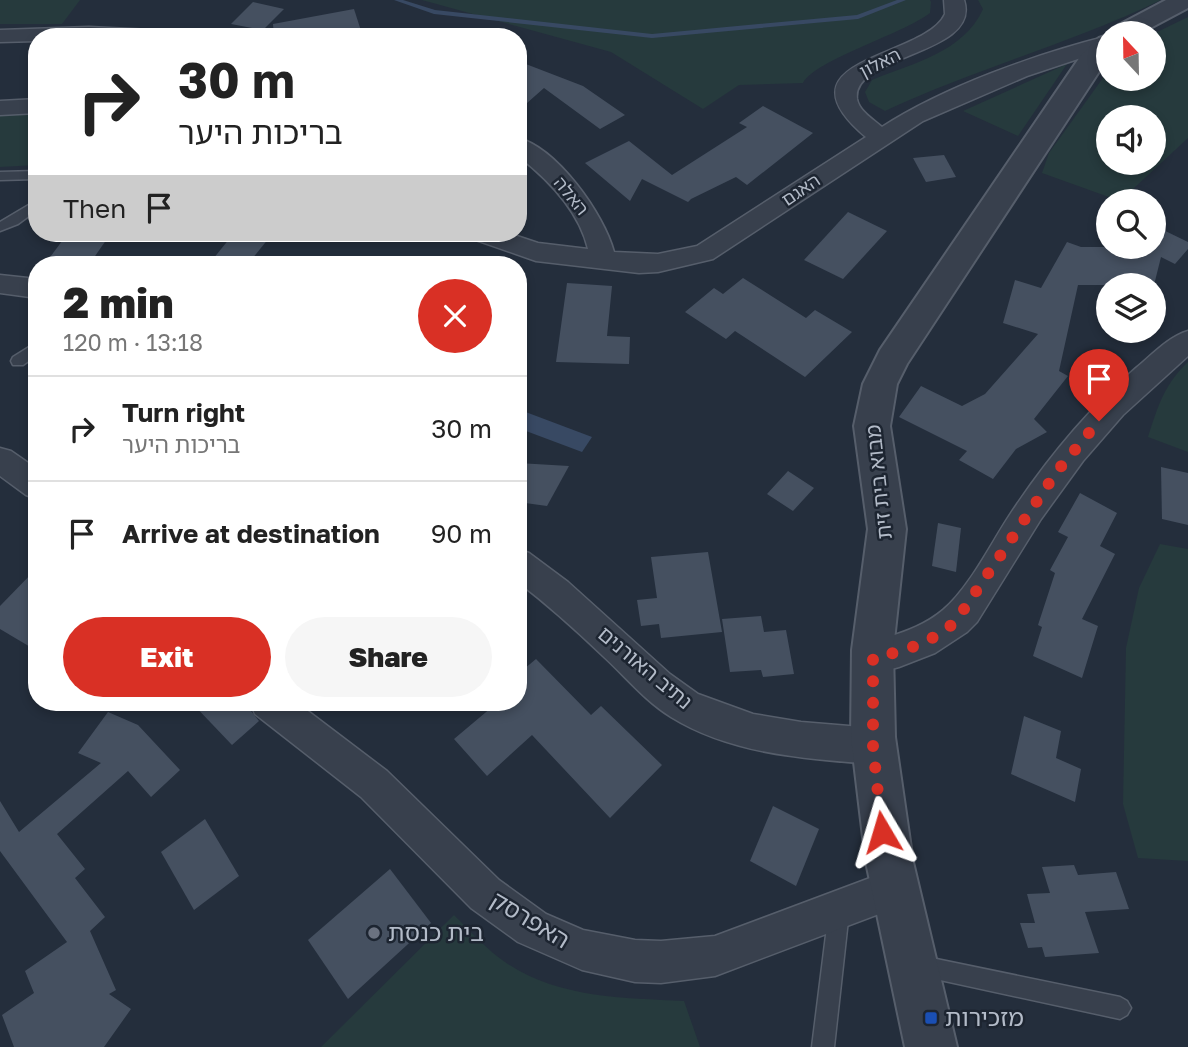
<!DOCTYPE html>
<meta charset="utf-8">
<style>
body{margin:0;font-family:"Golos Text","Noto Sans Hebrew",sans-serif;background:#f6f6f6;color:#222;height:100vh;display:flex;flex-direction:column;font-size:26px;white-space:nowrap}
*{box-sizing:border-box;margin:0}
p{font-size:23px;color:#767676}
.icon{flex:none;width:38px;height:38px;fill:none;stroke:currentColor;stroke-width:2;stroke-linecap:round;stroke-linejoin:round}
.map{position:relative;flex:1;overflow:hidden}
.panel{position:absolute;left:28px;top:256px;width:499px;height:455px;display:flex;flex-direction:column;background:#fff;border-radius:28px;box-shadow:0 4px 10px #0003}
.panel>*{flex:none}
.guide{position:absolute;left:28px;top:28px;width:499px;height:214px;border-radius:28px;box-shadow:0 4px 10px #0003;background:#fff;color:#222;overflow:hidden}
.needle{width:46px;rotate:338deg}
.fabs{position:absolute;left:1096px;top:21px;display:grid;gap:14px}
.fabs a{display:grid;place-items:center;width:70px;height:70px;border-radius:50%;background:#fff;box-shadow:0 4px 10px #0003;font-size:35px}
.pin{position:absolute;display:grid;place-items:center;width:60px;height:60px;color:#fff;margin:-72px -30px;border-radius:50% 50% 50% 0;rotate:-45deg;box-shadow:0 0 7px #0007}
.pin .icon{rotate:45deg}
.me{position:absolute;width:77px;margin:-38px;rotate:353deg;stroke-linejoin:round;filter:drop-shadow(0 0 5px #0008)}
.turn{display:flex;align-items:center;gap:24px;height:147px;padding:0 35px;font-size:32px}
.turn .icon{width:91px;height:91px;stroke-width:2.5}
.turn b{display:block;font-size:49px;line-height:60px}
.then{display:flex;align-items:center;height:66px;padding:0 35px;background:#0003;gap:14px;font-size:26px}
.round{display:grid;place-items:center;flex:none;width:74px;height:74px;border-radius:37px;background:#f6f6f6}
.overview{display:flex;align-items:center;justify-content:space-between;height:119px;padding:0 35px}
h1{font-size:42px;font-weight:800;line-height:52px}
.button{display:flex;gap:14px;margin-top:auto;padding:14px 35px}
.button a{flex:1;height:80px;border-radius:42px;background:#d93025;color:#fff;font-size:28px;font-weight:800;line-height:80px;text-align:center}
.button a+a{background:#f6f6f6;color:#222}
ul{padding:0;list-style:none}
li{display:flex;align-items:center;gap:21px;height:105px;padding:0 35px;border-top:2px solid #e0e0e0}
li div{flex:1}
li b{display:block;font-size:26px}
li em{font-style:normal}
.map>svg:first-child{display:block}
.green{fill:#263a3d;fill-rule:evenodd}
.water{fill:#384963}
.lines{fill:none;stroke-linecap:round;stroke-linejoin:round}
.stream{fill:#384963;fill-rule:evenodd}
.building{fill:#455060}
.service-casing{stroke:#565e6b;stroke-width:3}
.minor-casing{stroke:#565e6b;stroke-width:3}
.tertiary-casing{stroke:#565e6b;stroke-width:4}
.service{fill:#38404d;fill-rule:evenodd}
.minor{fill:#38404d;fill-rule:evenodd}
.tertiary{fill:#38404d;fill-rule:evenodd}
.route{stroke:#d93025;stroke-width:12;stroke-dasharray:0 21.6}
.worship-dot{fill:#6b7280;stroke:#1d2531;stroke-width:2.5}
.transit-dot{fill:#1a4fb4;stroke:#1d2531;stroke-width:2.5}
.labels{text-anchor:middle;stroke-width:5;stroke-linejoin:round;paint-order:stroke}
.far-street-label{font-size:18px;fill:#b3bbc8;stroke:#1d2531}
.street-label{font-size:21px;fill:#b3bbc8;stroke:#1d2531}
.near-street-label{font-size:24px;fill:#b3bbc8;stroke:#1d2531}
.near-poi-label{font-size:24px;fill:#b3bbc8;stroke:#1d2531;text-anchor:start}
</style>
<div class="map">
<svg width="1188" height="1047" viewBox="0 0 1188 1047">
<rect width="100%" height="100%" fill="#242e3c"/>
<g class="green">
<path d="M0 0H80L62 24H0Z"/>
<path d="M422 0H930L931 2 930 13C903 34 815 60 803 83L739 85 703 109 611 52Z"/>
<path d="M978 0H1161C1072 43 975 69 885 111L869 102 865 92 872 80C913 63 964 52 983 9Z"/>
<path d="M1188 17V138L1120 201 1042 173 1049 153 1108 71V79H1153V34ZM1153 117V163H1108V117Z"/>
<path d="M1067 64 1018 136 963 111Z"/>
<path d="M37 114V165L0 167V115Z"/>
<path d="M1188 362V452L1148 437C1158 406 1164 385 1188 362Z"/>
<path d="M1160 544 1188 549V861L1138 858 1123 804 1126 648 1139 588Z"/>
<path d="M454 915C467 928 479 941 493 953 547 998 617 998 684 1001L700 1047H321Z"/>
</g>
<path class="water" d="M523 411 592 437 582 452 518 428V418Z"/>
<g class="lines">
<path class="stream" d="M394 0H403L435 10 652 34 857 15 897 0H906L858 19 652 38 434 14Z"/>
</g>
<g class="building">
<path d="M253 2 284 9 263 30 231 24Z"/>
<path d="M354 9 363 37H274L273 24Z"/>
<path d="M518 61 583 86 625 115 600 129 544 88 518 111Z"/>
<path d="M763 106 813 133 747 185 736 177 691 199 688 202 642 179 630 201 585 163 629 141 672 175 747 127 739 123Z"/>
<path d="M944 155 956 177 926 182 913 158Z"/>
<path d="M848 212 887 231 843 279 804 260Z"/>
<path d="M1153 225 1188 242V249L1175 264 1161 257 1154 285H1078L1059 371 1068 376 1034 419 1047 432 1016 449 993 479 959 460 967 451 899 417 921 386 962 406 985 394 1038 334 1003 323 1015 280 1041 288 1067 242 1081 247H1153Z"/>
<path d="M68 233H111L91 262 45 264Z"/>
<path d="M234 233H273L248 264H209Z"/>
<path d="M743 278 806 318 815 310 852 332 805 377 735 331 726 339 685 312 714 288 723 294Z"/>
<path d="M567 283 612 286 607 336 630 337 629 364 556 362Z"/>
<path d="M518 463 569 466 547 506 518 502Z"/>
<path d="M1161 467 1188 473V525L1162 519Z"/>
<path d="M788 471 814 488 793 511 767 494Z"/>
<path d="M1080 493 1117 513 1100 546 1115 554 1082 619 1098 626 1082 678 1033 656 1042 627 1038 625 1055 573 1050 570 1068 537 1058 532Z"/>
<path d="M938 523 961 528 956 572 932 566Z"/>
<path d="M708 552 722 632 661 638 659 624 641 626 637 600 657 598 651 557Z"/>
<path d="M37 568V651L0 629V606Z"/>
<path d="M761 616 764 632 786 630 794 674 763 677 761 670 730 672 722 619Z"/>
<path d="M536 659 591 715 601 706 662 765 610 818 532 735 487 776 454 739 498 702H518V674Z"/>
<path d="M191 702H244L259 721 232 745Z"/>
<path d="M108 712 138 725 180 770 151 797 128 771 57 834 85 869 75 878 105 917 90 931 116 990 109 994 131 1009 104 1047H14L2 1015 34 993 25 971 67 942 0 851V801L19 832 101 763 78 753Z"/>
<path d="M1024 716 1061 731 1056 758 1081 769 1075 802 1011 774Z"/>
<path d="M773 806 819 829 796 886 750 861Z"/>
<path d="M205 819 239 876 194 910 161 852Z"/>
<path d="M1074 865 1078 875 1116 872 1129 909 1085 912 1099 953 1045 957 1042 947 1028 948 1020 923H1035L1027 894 1050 893 1042 867Z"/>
<path d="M390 869 431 923 348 999 308 940Z"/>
</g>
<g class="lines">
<g class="service-casing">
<g id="service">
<path d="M37 171V179L0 180V172Z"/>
<path d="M37 200V210L18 224 0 231V222Z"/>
<path d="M37 342V355L23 365H13L11 361 13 357Z"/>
<path d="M839 901 846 904 849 911 834 1047H812L829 911 832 904Z"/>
<path d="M917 955 1120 997 1127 1001 1131 1008 1127 1015 1120 1019 917 975 910 972 907 965 910 958Z"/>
</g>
</g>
<g class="minor-casing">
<g id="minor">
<path d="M944 0H964C982 55 851 54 857 99 859 111 874 120 882 127 944 87 1036 54 1108 36V49L1027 76 923 121 713 259 658 272 639 273 536 261 473 239 469 233H508L538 243 588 249C579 211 549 180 518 156V138C557 148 604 214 614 252L658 254 697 246 866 137C771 57 925 59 945 14Z"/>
<path d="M89 27 172 31 179 33 182 37H37V41L0 42V30Z"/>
<path d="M37 99V113L0 115V101Z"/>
<path d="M0 275 37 279V298L0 293Z"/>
<path d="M1188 331V356L1123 415 1083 461 1041 519 977 622 967 632 935 653 899 667 873 674 861 669 856 658 861 647C890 635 918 631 943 610 970 587 991 543 1011 513 1047 459 1087 410 1136 368 1152 355 1168 337 1188 331Z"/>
<path d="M0 448 11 451 37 469V499L26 495 0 476Z"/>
<path d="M518 549 529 553 568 582 670 674 698 694 753 714 801 722 873 728 886 733 891 746 886 759 873 764C805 759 731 754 671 717 645 701 625 676 603 656 576 630 548 605 518 582Z"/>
<path d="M250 702H296L387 771 499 880 546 914 583 930 635 940 661 941 715 936 894 869 908 875 914 889 908 903 715 976 661 983 635 982 582 970 518 942 471 908 361 797 255 714Z"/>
</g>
</g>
<g class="tertiary-casing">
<g id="tertiary">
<path d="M1166 0H1188V8L1141 33H1109L1113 28Z"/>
<path d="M1108 35V58L907 364 897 384 890 426 906 529 893 650 895 737 913 862 957 1047H905L866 862 851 737 852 650 868 529 854 426 863 384 880 350 1082 54 1099 38Z"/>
</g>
</g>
<use href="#service" class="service"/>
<use href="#minor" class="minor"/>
<use href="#tertiary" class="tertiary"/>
</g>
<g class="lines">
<path class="route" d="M882 832 873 746V658C904 651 932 643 956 621L1058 470 1099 421"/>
</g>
<circle class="worship-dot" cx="374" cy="933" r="7"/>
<rect class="transit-dot" x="924" y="1011" width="14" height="14" rx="3.5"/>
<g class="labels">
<g class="far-street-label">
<text transform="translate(880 63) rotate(-27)" y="6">האלון</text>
<text transform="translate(801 190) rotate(-34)" y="6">האגם</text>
<text transform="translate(571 196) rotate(51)" y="6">האלה</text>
</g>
<g class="street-label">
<text transform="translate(879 482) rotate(-96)" y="7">מבוא בית זית</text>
<text transform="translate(645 668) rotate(40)" y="7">נתיב האורנים</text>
</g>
<g class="near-street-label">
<text transform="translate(530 920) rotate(31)" y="8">האפרסק</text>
</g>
<g class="near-poi-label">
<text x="388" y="941">בית כנסת</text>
<text x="945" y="1026">מזכירות</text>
</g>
</g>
</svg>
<div class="fabs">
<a><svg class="needle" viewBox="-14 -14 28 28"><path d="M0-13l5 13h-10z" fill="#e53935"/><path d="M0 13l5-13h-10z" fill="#767676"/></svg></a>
<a><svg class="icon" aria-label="sound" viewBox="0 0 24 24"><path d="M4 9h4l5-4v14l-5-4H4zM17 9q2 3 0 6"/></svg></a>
<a><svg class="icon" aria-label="search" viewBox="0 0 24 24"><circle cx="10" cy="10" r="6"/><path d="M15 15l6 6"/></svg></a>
<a><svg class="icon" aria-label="layers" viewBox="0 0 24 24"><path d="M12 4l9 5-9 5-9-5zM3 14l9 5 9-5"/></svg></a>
</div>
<div class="pin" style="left:1099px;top:421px;background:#d93025"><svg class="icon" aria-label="arrive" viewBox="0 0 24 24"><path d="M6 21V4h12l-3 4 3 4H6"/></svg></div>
<svg class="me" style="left:882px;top:832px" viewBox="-20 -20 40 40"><path d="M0-17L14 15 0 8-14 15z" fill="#d93025" stroke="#fff" stroke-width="4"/></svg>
<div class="guide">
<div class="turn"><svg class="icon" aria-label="right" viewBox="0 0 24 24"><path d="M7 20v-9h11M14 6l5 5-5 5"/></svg><div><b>30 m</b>בריכות היער</div></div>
<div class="then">Then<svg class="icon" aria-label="arrive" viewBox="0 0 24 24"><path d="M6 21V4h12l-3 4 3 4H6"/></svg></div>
</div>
<section class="panel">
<div class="overview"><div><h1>2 min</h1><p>120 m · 13:18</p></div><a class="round" style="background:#d93025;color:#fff"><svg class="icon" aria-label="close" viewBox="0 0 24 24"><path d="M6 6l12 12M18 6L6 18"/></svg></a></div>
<ul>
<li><svg class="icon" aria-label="right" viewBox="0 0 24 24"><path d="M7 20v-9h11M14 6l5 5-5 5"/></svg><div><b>Turn right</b><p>בריכות היער</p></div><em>30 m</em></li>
<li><svg class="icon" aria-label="arrive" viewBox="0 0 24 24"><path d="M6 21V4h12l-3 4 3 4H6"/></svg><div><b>Arrive at destination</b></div><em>90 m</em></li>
</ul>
<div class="button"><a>Exit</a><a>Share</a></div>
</section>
</div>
